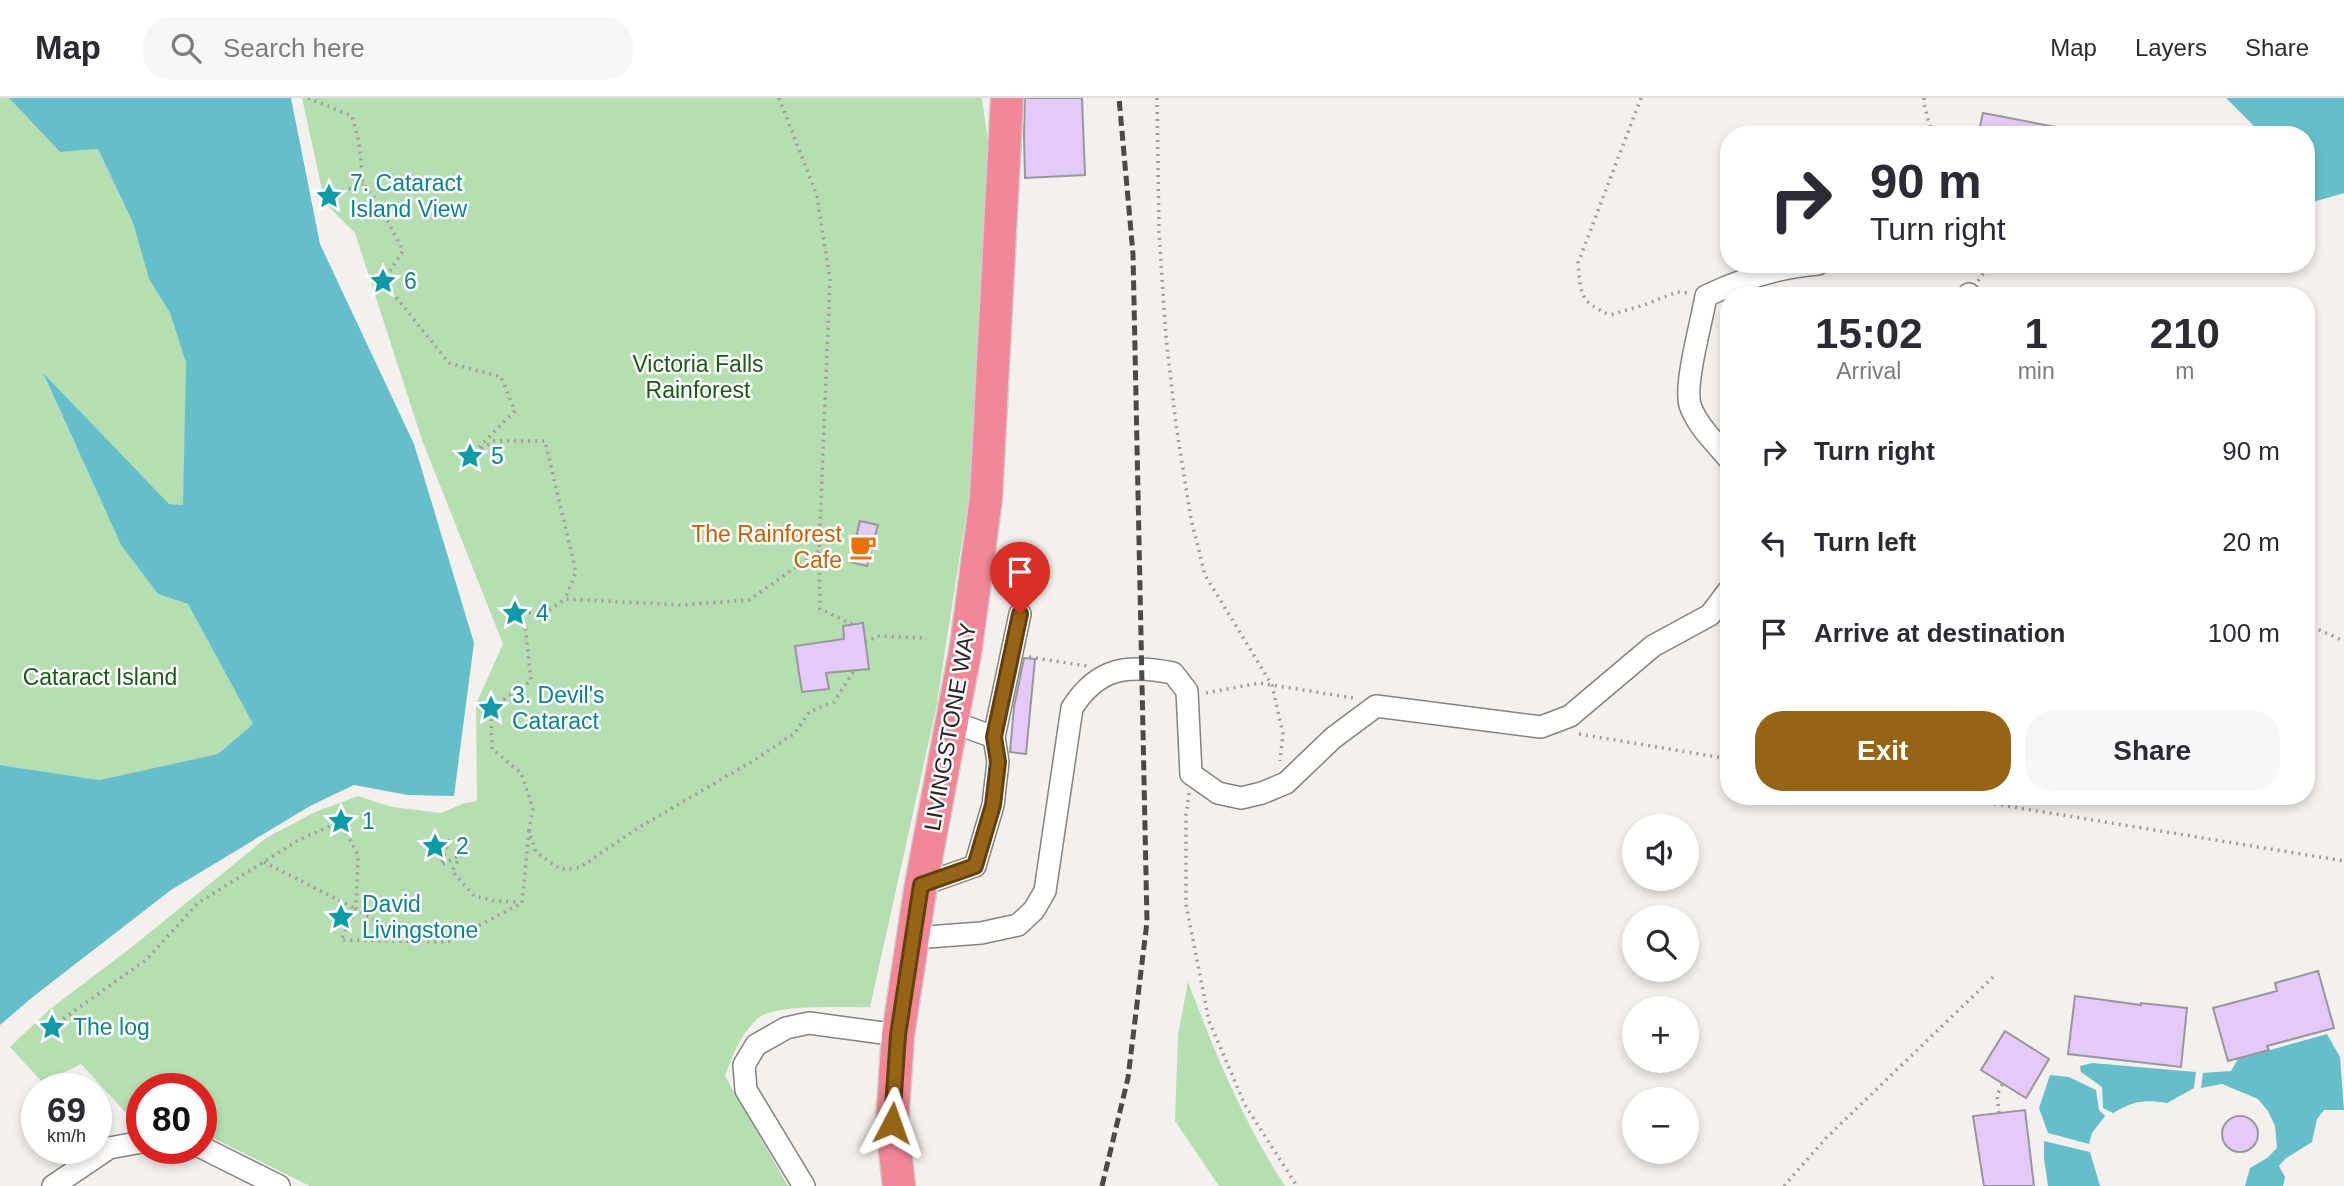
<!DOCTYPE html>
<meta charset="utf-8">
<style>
body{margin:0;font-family:Helvetica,sans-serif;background:#f7f7f7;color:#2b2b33;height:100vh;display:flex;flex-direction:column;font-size:26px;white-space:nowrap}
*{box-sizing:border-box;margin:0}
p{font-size:23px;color:#7c7c81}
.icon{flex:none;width:38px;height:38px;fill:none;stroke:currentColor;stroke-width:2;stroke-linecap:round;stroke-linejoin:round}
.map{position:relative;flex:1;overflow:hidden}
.panel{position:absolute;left:1720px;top:189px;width:595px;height:518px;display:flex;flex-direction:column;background:#fff;border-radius:28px;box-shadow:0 4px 10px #0003}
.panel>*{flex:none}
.top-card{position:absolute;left:1720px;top:28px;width:595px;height:147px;border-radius:28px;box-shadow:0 4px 10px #0003;background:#fff;color:#2b2b33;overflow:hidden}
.controls{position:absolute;left:1622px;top:716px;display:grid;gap:14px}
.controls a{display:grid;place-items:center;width:77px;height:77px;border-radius:50%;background:#fff;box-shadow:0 4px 10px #0003;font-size:35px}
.speed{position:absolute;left:21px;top:975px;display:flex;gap:14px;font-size:35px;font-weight:700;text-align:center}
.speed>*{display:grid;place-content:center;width:91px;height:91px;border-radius:50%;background:#fff;box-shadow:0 4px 10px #0003;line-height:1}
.speed small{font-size:18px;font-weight:400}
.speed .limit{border:10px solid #d22;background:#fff;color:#111}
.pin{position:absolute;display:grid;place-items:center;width:60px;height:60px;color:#fff;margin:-72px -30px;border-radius:50% 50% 50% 0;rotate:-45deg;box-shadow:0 0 7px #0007}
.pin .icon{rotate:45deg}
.me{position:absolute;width:77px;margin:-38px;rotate:4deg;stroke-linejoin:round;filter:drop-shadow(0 0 5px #0008)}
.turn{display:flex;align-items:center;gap:24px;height:147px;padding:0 35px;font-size:32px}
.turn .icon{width:91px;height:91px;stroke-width:2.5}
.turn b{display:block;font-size:49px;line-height:60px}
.eta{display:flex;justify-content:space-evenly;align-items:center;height:119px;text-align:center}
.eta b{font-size:42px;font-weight:700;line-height:49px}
.primary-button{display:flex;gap:14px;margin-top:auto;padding:14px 35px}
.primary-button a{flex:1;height:80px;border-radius:28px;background:#956415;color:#fff;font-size:28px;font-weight:700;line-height:80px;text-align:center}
.primary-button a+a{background:#f7f7f7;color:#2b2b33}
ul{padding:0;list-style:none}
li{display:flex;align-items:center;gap:21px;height:91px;padding:0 35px}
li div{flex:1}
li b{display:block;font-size:26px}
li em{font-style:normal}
header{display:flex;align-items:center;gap:42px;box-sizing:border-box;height:98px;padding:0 35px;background:#fff;border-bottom:2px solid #e1e1e2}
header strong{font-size:33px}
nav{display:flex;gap:38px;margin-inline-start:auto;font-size:24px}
.search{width:490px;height:63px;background:#f7f7f7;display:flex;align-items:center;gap:18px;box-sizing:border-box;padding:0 24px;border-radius:28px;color:#7c7c81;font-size:26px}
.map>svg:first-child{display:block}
.green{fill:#b5deb1}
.water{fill:#65bfca}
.building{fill:#e3caf9;stroke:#99979b;stroke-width:2}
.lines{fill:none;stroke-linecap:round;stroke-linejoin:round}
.minor-casing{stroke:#868280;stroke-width:24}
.highway-casing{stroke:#cfcfcf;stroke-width:35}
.path{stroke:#9f9c9a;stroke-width:3.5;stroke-dasharray:2 5;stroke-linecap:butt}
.minor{stroke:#fff;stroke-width:21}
.highway{stroke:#f28797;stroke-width:32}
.rail{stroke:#4c4a49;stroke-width:5;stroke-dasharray:10 5;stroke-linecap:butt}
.route-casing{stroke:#61410e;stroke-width:18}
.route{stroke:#956415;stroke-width:12}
.labels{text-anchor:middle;stroke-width:5;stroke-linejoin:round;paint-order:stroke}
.culture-label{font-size:23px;fill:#0d838f;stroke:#fffefe;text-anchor:start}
.park-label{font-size:23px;fill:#1a5916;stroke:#fffefe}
.food-label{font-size:23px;fill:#c56008;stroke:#fffefe;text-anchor:end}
.street-label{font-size:23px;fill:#272625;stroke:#fffefe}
</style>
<header>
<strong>Map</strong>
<div class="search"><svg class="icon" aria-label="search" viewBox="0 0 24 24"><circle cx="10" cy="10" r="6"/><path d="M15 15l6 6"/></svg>Search here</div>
<nav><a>Map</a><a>Layers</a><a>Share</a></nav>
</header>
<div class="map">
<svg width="2344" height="1088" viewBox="0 0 2344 1088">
<rect width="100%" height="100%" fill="#f4f0ee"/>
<g class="green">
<path d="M0 0H9L60 54 98 51 133 125 149 181 170 215 186 265 184 407 169 406 44 278 121 447 158 496 188 506 253 626 218 656 99 682 0 667Z"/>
<path d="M302 0H982L992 73 973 373 936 611 870 909C844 910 774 905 757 921 740 937 733 957 725 978L788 1088H310L201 1034V990H142V1020L128 1017 81 966 43 985 10 949 50 911 132 849 266 740 315 714 358 698 392 709 441 715 465 705 477 703 476 606 503 546 422 342 355 135 325 105Z"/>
<path d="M1188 884C1215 955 1243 1024 1285 1088H1219L1175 1023 1178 937Z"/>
</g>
<g class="water">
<path d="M9 0H291L320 146 414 346 474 545 454 698 408 697 354 687 310 708 171 792 34 898 0 927V667L99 682 218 656 253 626 188 506 158 496 121 447 43 275 169 406 183 407 186 265 170 215 149 181 133 125 98 51 60 54Z"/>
<path d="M2226 0H2344V95L2313 104 2307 97 2306 37H2263Z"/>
<path d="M2327 936 2340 959 2344 1012H2324L2317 1021 2312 1044 2285 1061 2279 1068 2285 1079 2283 1088H2245L2250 1070 2267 1060 2277 1050 2275 1028 2268 1013 2258 1001 2222 986 2201 990 2203 975 2231 973 2238 961Z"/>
<path d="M2092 965 2196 974 2194 990 2167 1005C2143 1001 2133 1003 2113 1015L2103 1010 2102 989 2081 974 2080 968Z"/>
<path d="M2050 977 2069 979 2096 992 2099 1012 2105 1018 2092 1035 2089 1046 2048 1035 2039 1010Z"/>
<path d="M2044 1043 2090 1054 2100 1088H2048L2044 1061Z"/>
</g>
<g class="building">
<path d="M1025 0H1082L1085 77 1025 80 1024 36Z"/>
<path d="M1983 15 2061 30 2060 37H1978Z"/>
<path d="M860 423 878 427 867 468 850 464Z"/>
<path d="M863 525 869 571 826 575 829 591 802 594 795 548 844 541 843 528Z"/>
<path d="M1024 560 1035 561 1026 656 1010 654 1014 609Z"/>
<path d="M2318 873 2334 930 2267 948 2269 952 2228 963 2213 910 2277 893 2275 885Z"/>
<path d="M2075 898 2141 907V905L2187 910 2181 969 2068 956Z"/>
<path d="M2005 933 2049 961 2026 1000 1981 972Z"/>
<path d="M2025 1012 2034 1088H1984L1973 1018Z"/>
<circle cx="2240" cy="1036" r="18"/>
</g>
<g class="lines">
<g class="minor-casing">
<g id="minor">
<path d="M1967 198 1969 196"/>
<path d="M1729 361C1716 345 1697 328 1690 307 1684 285 1702 223 1706 198 1742 181 1778 169 1818 166"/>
<path d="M952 624 994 639"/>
<path d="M921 787 975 768 993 707 998 664 994 639 1020 516"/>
<path d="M914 840 981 835 1018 827 1034 812 1045 793 1072 610C1098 569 1128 566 1173 575L1187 593 1191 676 1218 695 1241 700 1262 695 1286 685 1333 640 1376 608 1541 629 1570 618 1653 548 1710 517 1729 492"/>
<path d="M201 1049 279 1088"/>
<path d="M53 1088 109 1050 142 1044"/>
<path d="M804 1088 746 992 744 967 756 947 786 930 809 925 898 937"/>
</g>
</g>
<g class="highway-casing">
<path id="highway" d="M899 1088 892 1025 898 937 921 787 966 549 986 400 1007 0"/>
</g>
<g class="path">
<path d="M308 0 352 18 359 44 363 86 379 106 403 153 383 183 449 265 501 279 515 313 470 358 494 343H545L576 474 565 501"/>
<path d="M779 0 817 98 830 182 819 453 820 511 854 527"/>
<path d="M1157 0 1159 134 1166 239 1176 327 1191 421 1205 477 1272 587 1283 636 1280 663"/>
<path d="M1641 0 1578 165C1581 197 1579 203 1610 217L1644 207 1677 194 1689 195"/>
<path d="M1924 0V6L1932 37"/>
<path d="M329 98 363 86"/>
<path d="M1978 183 1990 166"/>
<path d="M2306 526 2344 543"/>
<path d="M865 544 879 538 927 540"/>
<path d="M1029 559 1087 568"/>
<path d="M1206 595 1259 585 1354 600"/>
<path d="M1579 636 1729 661"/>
<path d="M1189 695 1186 717V806L1209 923 1245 1007 1297 1088"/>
<path d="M1946 698 2344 763"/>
<path d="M529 733 533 710 521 675 492 651 491 610 531 583 525 527 515 515 547 514 565 501 682 507 749 502 819 453"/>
<path d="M435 748 449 743 441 767 461 757 452 773 474 798 496 803 520 804"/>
<path d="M264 764 356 811 341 842 448 844 522 805 529 733 536 754 560 771 579 770 638 730 756 661 795 635 809 614 834 604 854 573"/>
<path d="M52 929 147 861 198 805 297 743 341 723 358 758 356 811 409 842"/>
<path d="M1999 1015 1997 997 2003 985"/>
<path d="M1784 1088 1827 1039 1993 879"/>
</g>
<use href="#minor" class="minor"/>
<use href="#highway" class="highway"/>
<path class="rail" d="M1102 1088 1128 980 1147 824 1133 156 1119 0"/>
</g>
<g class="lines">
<g class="route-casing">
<path id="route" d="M892 1025 898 937 921 787 975 768 993 707 998 664 994 639 1020 516"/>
</g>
<use href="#route" class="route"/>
</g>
<defs>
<g id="sight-bare" transform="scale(2.1)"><path d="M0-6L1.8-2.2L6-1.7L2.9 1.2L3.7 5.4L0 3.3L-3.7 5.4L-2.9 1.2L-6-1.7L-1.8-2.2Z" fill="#0f9aa8" stroke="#fffefe" stroke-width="2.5" paint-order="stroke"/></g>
<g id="cafe-bare" transform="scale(2.1)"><path d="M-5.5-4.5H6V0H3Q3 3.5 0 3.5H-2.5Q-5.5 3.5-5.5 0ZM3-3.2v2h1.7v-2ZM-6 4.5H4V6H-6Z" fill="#e8710a" stroke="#fffefe" stroke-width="2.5" paint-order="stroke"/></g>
</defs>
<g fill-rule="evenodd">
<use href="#sight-bare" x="329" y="98"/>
<use href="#sight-bare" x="383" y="183"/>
<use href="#sight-bare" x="470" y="358"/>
<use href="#cafe-bare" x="863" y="449"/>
<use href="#sight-bare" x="515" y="515"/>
<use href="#sight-bare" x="491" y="610"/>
<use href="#sight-bare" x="341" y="723"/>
<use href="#sight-bare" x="435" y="748"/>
<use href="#sight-bare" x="341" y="819"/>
<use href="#sight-bare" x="52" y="929"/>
</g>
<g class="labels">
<g class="culture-label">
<text x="350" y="93">7. Cataract<tspan x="350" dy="26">Island View</tspan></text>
<text x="404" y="191">6</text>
<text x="491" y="366">5</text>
<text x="536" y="523">4</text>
<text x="512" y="605">3. Devil's<tspan x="512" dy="26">Cataract</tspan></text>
<text x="362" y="731">1</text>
<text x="456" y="756">2</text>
<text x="362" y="814">David<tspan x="362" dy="26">Livingstone</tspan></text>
<text x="73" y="937">The log</text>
</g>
<g class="park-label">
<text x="698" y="274">Victoria Falls<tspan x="698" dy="26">Rainforest</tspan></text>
<text x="100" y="587">Cataract Island</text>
</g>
<g class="food-label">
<text x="842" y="444">The Rainforest<tspan x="842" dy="26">Cafe</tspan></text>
</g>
<g class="street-label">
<text transform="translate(950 629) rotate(-80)" y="8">LIVINGSTONE WAY</text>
</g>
</g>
</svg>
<div class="controls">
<a><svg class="icon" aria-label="sound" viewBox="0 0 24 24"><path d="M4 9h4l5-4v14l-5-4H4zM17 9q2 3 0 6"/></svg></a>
<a><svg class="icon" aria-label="search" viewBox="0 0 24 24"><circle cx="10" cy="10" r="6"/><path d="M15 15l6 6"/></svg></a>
<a>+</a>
<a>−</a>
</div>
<div class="speed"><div>69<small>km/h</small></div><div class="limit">80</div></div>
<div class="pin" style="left:1020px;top:516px;background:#d93025"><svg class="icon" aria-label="arrive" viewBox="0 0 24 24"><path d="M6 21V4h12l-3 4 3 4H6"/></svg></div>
<svg class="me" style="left:892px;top:1025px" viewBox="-20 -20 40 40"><path d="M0-17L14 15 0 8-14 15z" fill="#956415" stroke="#fff" stroke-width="4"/></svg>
<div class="top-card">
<div class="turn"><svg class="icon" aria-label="right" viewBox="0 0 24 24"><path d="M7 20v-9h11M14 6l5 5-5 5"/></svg><div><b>90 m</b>Turn right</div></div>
</div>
<section class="panel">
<div class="eta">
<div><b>15:02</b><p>Arrival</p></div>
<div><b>1</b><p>min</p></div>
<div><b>210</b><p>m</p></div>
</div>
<ul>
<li><svg class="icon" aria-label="right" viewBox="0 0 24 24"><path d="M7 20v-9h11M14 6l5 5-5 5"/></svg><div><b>Turn right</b></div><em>90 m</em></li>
<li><svg class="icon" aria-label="left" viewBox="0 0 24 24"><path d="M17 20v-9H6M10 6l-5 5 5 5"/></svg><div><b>Turn left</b></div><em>20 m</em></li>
<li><svg class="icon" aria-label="arrive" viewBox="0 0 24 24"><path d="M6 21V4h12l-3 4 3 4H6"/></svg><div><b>Arrive at destination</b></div><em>100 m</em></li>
</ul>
<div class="primary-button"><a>Exit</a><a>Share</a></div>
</section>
</div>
